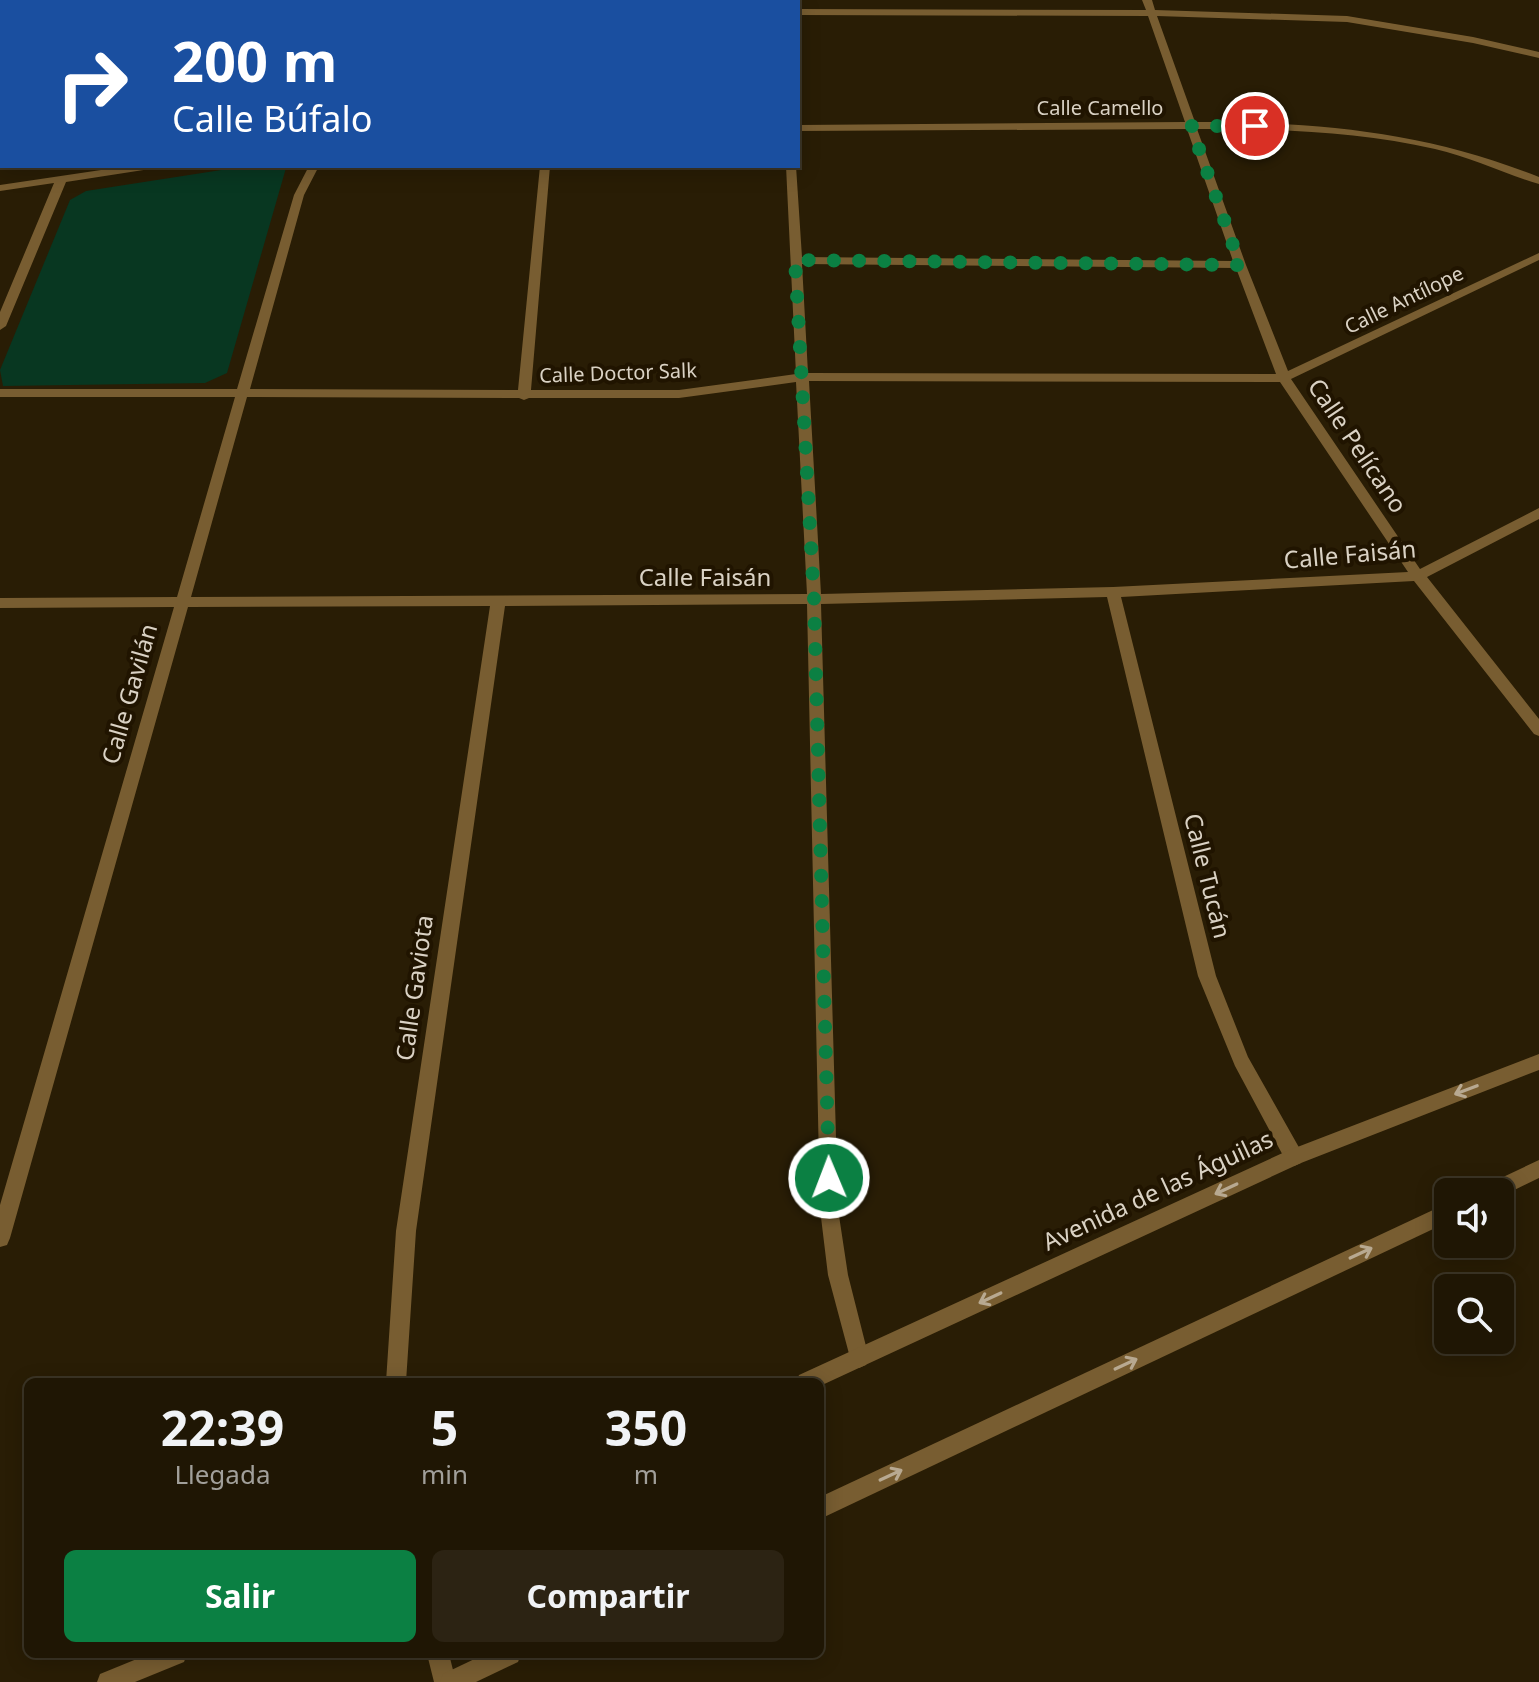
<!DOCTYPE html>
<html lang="es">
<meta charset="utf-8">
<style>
body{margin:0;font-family:"Noto Sans",sans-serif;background:#2c2313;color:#f1f3f6;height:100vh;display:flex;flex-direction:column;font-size:30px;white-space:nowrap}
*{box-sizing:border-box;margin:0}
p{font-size:26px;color:#a19f9a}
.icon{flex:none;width:44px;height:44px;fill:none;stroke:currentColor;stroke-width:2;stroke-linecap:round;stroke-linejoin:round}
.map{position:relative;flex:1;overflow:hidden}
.panel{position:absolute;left:24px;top:1378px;width:800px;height:280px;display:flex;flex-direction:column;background:#1f1604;border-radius:12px;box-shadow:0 4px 20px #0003,0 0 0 2px #3c3526}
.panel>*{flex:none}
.top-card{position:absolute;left:0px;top:0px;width:800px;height:168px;box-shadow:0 4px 20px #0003,0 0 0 2px #3c3526;background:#1a4fa0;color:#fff;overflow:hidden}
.tools{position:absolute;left:1434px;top:1178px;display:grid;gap:16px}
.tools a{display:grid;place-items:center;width:80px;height:80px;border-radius:12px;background:#1f1604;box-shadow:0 4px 20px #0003,0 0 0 2px #3c3526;font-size:40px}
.pin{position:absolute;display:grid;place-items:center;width:68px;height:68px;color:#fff;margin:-34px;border:4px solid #fff;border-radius:50%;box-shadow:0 2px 8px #0007}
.me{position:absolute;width:88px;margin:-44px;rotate:359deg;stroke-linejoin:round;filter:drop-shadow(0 0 6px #0008)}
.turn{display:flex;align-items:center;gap:28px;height:168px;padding:0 40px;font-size:36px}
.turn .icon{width:104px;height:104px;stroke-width:2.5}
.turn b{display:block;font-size:56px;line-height:68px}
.eta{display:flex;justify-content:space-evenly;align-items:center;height:136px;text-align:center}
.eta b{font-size:48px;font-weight:700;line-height:56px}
.cta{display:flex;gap:16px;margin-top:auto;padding:16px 40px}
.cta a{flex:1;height:92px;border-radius:12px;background:#0b8043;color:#fff;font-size:32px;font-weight:700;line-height:92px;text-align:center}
.cta a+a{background:#2c2313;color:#f1f3f6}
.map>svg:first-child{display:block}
.green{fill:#083721}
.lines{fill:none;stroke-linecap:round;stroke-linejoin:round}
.service{fill:#785d31;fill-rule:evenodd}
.minor{fill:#785d31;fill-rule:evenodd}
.tertiary{fill:#785d31;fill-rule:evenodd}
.oneway{stroke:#b8a991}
.route{stroke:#0b8043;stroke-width:14;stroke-dasharray:0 25.2}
.labels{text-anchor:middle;stroke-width:8;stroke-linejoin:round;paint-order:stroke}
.far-street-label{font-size:20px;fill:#dad2c4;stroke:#201400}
.street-label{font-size:24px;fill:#dad2c4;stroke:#201400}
</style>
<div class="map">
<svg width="1539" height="1682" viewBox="0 0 1539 1682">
<rect width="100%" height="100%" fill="#291d05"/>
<path class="green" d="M247 166 286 168 227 373 205 383 3 386 0 370 70 200 86 191Z"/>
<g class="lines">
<path class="service" d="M662 0H672L673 2H663Z"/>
<g class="minor">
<path d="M44 0H54L43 2Z"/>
<rect x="406" y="0" width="10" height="2"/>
<path d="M776 0H786L787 2H777Z"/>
<path d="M1142 0H1152L1155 10 1347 16 1473 37 1539 52V58L1473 43 1347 22 1157 16 1195 122C1318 122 1424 131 1539 177V184C1504 174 1471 157 1435 149 1357 131 1277 129 1197 129L1246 265 1288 371 1539 253V260L1291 379 1420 569 1539 508V519L1427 577 1539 719V736L1534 734 1414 581 1121 597 1216 976 1248 1057 1301 1151 1303 1157 1301 1163 1294 1166 1287 1163 1235 1066 1198 976 1107 597 821 604 838 1209 848 1275 869 1358 866 1365 859 1368 852 1365 828 1275 820 1209 807 604 505 606 416 1231 406 1382H386L396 1231 490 606 188 607 10 1238 7 1245 0 1247V1205L174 607 0 608V598L177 597 235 397H0V389H237L294 195 309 166H319L304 195 250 389 518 390 540 166H550L531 390H679L796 374 786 166H796L802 257 1233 261 1187 129 798 131V125L1185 122 1148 16 798 15V9L1146 10ZM802 264 1236 268 1276 374 808 373ZM809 381 1280 382 1408 572 1113 587 821 594ZM796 382 807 594 191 597 247 397 519 398 524 400 529 398H679Z"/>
<path d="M0 82H2L0 91Z"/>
<path d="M128 166H155L150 169 66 182 6 326 0 330V312L54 183 0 191V185Z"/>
<path d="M427 1654H449L456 1682H434Z"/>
</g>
<g class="tertiary">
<path d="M1539 1054V1070L1301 1163 820 1386V1382H796L799 1375 1287 1151Z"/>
<path d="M1539 1160V1178L1500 1197V1192H1482L1484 1186Z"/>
<path d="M1448 1203V1222L820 1519V1497Z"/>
<path d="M149 1654H187L184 1662 135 1682H97L100 1674Z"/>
<path d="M485 1654H521L518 1662 476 1682H440L443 1674Z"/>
</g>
</g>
<defs><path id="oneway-shaft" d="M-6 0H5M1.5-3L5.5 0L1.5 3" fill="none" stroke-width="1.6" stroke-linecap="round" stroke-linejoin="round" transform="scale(2)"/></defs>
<g class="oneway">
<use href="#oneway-shaft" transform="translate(1466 1090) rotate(159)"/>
<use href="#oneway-shaft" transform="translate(1226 1189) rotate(155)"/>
<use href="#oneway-shaft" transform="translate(1361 1253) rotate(-25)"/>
<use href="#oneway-shaft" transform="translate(990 1298) rotate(155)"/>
<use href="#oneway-shaft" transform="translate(1126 1364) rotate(-25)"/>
<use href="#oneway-shaft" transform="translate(891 1475) rotate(-25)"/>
</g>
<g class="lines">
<path class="route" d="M829 1178 814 599 795 260 1240 265 1191 126H1255"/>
</g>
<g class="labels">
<g class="far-street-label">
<text x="1100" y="115">Calle Camello</text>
<text transform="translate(1404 300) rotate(-26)" y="7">Calle Antílope</text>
<text transform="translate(618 373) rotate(-2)" y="7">Calle Doctor Salk</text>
</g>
<g class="street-label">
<text transform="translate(1357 446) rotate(56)" y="8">Calle Pelícano</text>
<text transform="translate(1350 555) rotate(-5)" y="8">Calle Faisán</text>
<text x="705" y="586">Calle Faisán</text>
<text transform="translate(130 694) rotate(-74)" y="8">Calle Gavilán</text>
<text transform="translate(1207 876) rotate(76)" y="8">Calle Tucán</text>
<text transform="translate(415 988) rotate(-82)" y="8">Calle Gaviota</text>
<text transform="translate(1158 1191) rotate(-25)" y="8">Avenida de las Águilas</text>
</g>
</g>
</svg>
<div class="tools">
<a><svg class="icon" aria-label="sound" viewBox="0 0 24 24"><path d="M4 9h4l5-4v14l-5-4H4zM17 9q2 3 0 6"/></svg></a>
<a><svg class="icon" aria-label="search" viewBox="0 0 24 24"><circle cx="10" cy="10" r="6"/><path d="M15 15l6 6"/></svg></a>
</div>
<div class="pin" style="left:1255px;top:126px;background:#d93025"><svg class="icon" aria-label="arrive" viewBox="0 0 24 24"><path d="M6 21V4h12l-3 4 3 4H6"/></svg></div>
<svg class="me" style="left:829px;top:1178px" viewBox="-20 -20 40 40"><circle r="17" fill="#0b8043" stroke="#fff" stroke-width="3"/><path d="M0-11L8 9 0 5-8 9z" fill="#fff"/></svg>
<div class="top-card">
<div class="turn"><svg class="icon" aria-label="right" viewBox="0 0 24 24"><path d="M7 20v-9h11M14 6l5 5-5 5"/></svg><div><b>200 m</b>Calle Búfalo</div></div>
</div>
<section class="panel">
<div class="eta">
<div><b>22:39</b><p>Llegada</p></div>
<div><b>5</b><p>min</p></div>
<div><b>350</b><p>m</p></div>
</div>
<div class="cta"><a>Salir</a><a>Compartir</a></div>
</section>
</div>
